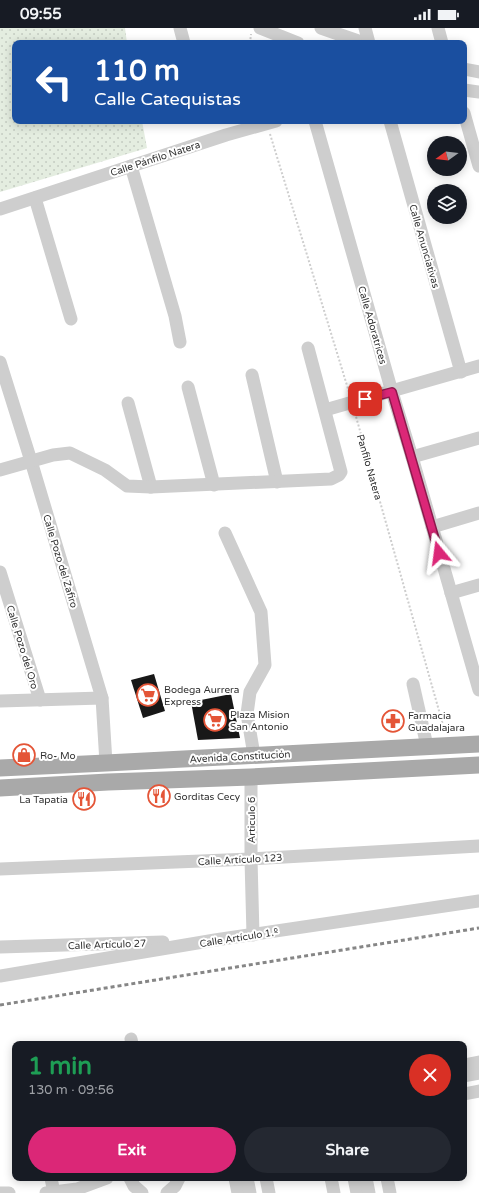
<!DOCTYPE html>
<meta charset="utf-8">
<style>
body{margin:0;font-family:"Varela Round",sans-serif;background:#242831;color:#f1f3f6;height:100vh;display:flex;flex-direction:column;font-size:15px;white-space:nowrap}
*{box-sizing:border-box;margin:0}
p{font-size:13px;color:#9ea1a6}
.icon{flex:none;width:22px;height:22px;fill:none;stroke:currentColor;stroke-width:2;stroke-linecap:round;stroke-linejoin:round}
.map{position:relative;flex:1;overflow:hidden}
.drawer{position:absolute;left:12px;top:1013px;width:455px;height:140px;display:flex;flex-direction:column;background:#171b24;border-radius:8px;box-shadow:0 2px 10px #0003}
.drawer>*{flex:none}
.banner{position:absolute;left:12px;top:12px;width:455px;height:84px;border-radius:8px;box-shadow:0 2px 10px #0003;background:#1a4fa0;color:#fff;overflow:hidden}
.needle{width:26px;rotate:255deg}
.buttons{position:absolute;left:427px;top:108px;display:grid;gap:8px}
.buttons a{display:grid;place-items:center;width:40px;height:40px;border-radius:50%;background:#171b24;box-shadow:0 2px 10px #0003;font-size:20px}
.pin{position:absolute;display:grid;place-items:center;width:34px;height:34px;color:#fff;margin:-17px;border-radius:8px;box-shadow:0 2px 6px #0006}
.me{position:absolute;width:44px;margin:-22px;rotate:344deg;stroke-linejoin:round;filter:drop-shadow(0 0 3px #0008)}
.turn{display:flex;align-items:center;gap:14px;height:84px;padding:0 16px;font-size:18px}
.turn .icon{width:52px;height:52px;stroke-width:2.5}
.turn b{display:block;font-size:28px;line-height:34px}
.round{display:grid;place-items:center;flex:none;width:42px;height:42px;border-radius:21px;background:#242831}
.head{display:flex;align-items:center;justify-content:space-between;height:68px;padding:0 16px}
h1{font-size:24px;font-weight:800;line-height:30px;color:#1e9e55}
.cta{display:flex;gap:8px;margin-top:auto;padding:8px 16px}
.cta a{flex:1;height:46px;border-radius:24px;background:#db2777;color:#fff;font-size:16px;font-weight:800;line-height:46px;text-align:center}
.cta a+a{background:#242831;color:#f1f3f6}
.status{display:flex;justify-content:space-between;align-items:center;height:28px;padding:0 20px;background:#171b24;direction:ltr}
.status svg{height:11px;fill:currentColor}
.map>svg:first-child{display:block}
.park{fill:url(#park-dots)}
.building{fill:#181818}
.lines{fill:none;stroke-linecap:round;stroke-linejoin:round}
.path{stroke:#cecece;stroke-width:2;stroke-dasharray:2 2;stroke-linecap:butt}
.minor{stroke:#cecece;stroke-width:13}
.major{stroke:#a9a9a9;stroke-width:17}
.rail{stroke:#868686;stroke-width:3;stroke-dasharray:4 3;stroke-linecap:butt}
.route-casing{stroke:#8e194d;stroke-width:10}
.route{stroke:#db2777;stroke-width:7}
.labels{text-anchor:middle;stroke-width:4;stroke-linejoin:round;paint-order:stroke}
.street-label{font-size:10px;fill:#313131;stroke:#fff}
.poi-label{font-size:10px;fill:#313131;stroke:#fff;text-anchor:start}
</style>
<div class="status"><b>09:55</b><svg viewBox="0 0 49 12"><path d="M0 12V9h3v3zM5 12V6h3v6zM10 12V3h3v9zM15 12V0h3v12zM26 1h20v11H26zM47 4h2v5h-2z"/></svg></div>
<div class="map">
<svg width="479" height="1165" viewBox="0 0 479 1165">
<defs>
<pattern id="park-dots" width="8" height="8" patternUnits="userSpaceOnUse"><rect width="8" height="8" fill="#e4ede0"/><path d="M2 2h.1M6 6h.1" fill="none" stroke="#c4ccc1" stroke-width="1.8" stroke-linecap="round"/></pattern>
</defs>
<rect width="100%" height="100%" fill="#fff"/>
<path class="park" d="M0 0H125L127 15H15V93H142L147 120 0 164Z"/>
<g class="building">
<path d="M154 646 165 683 143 690 131 652Z"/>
<path d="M231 666 240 710 198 712 191 674Z"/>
</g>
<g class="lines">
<g class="path">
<path d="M250 15 251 6"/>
<path d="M270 106 349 364"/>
<path d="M355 385 445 704"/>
</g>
<g class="minor">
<path d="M180 0 184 15"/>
<path d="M260 0 298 15"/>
<path d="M321 0 364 15"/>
<path d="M365 0 369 15"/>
<path d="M438 0 442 15"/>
<path d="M464 41 479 44"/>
<path d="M464 62 479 64"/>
<path d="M464 85 479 138"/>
<path d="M315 93 392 364 412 429 479 662"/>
<path d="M390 93 461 344"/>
<path d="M131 138 175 288 180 314"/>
<path d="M35 170 71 291"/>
<path d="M0 181 226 107 276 93"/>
<path d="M0 334 31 433 102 670 106 735"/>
<path d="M252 347 277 454"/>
<path d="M188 359 214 457"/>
<path d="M128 375 151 459"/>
<path d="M325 382 479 338"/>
<path d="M412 429 479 410"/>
<path d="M0 442 53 427 70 425 105 442 127 458 151 459 331 451 339 447 341 444 308 320"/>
<path d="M432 499 479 485"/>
<path d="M225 505 261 584 265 637 250 664 247 686 254 727"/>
<path d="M0 544 40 672"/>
<path d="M451 565 479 557"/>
<path d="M413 656 427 718"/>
<path d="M0 673 102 670"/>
<path d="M251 749V831L253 907"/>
<path d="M0 841 251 831 479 818"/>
<path d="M0 919 163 914"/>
<path d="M0 948 215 912 479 873"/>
<path d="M131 1011 132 1016"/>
<path d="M464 1037 479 1034"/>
<path d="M464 1048 479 1045"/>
<path d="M464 1066 479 1063"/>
<path d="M51 1150 54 1165"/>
<path d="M130 1150 134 1158 142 1165"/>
<path d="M235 1150 238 1165"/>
<path d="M247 1150 250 1165"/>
<path d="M266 1150 269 1165"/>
<path d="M331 1150 334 1165"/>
<path d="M354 1150 357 1165"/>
<path d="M366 1150 369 1165"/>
<path d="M387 1150 390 1165"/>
<path d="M0 1165H9"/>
<path d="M46 1165 77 1161 107 1150"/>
<path d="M167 1165 175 1158 179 1150"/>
</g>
<g class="major">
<path d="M0 740 106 735 479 716"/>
<path d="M0 760 108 754 251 749 479 737"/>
</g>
<path class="rail" d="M0 977 479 900"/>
</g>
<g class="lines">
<g class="route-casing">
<path id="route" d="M365 371 392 364 439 525"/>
</g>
<use href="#route" class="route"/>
</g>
<defs>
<g id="supermarket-ring" transform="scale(1.15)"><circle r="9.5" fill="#fff" stroke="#e45537" stroke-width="1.5"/><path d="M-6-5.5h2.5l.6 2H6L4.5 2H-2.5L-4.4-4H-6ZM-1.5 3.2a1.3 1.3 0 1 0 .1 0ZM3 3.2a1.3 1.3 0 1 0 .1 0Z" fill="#e45537"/></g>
<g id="pharmacy-ring" transform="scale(1.15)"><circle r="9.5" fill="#fff" stroke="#e45537" stroke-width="1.5"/><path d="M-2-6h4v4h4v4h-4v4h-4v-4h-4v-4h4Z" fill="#e45537"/></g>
<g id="shop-ring" transform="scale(1.15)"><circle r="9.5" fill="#fff" stroke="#e45537" stroke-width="1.5"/><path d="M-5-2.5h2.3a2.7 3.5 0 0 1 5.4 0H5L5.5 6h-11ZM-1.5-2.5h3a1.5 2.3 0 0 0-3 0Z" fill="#e45537"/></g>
<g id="restaurant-ring" transform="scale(1.15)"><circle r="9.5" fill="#fff" stroke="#e45537" stroke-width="1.5"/><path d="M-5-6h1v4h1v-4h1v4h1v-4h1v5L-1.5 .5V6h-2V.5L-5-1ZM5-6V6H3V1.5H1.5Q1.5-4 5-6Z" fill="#e45537"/></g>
</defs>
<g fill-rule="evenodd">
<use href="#supermarket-ring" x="148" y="667"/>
<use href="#supermarket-ring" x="215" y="692"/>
<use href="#pharmacy-ring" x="393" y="693"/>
<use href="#shop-ring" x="24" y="727"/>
<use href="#restaurant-ring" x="159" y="768"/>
<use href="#restaurant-ring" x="84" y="771"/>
</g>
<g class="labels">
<g class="street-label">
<text transform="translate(155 130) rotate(-18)" y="4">Calle Pánfilo Natera</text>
<text transform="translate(425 218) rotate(74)" y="4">Calle Anunciativas</text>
<text transform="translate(373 297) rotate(74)" y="4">Calle Adoratrices</text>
<text transform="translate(370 439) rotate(74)" y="4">Panfilo Natera</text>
<text transform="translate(61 533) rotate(73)" y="4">Calle Pozo del Zafiro</text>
<text transform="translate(23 619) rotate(73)" y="4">Calle Pozo del Oro</text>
<text transform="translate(240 728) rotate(-3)" y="4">Avenida Constitución</text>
<text transform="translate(251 792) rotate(-90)" y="4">Articulo 6</text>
<text transform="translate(240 831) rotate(-3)" y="4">Calle Artículo 123</text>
<text transform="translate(239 909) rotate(-9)" y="4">Calle Artículo 1.º</text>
<text transform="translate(107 916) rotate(-2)" y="4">Calle Artículo 27</text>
</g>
<g class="poi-label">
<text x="164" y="665">Bodega Aurrera<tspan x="164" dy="12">Express</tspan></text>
<text x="230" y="690">Plaza Mision<tspan x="230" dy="12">San Antonio</tspan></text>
<text x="408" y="691">Farmacia<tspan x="408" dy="12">Guadalajara</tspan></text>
<text x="40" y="731">Ro- Mo</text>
<text x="174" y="772">Gorditas Cecy</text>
<text x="68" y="775" text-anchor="end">La Tapatia</text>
</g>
</g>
</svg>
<div class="buttons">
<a><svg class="needle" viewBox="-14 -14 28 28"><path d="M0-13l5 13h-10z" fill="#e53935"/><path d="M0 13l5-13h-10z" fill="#9ea1a6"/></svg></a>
<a><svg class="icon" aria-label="layers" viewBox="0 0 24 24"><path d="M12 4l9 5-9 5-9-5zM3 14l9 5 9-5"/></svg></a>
</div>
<div class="pin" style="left:365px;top:371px;background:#d93025"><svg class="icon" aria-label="arrive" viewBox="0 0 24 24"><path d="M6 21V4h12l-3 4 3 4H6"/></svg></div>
<svg class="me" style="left:439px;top:525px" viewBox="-20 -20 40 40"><path d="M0-17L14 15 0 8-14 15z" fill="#db2777" stroke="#fff" stroke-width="4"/></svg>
<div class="banner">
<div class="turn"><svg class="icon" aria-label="left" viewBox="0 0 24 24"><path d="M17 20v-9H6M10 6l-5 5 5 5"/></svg><div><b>110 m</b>Calle Catequistas</div></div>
</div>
<section class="drawer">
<div class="head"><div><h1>1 min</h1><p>130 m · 09:56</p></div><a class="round" style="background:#d93025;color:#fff"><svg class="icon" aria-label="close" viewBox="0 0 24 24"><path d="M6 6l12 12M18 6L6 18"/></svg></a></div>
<div class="cta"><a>Exit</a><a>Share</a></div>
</section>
</div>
